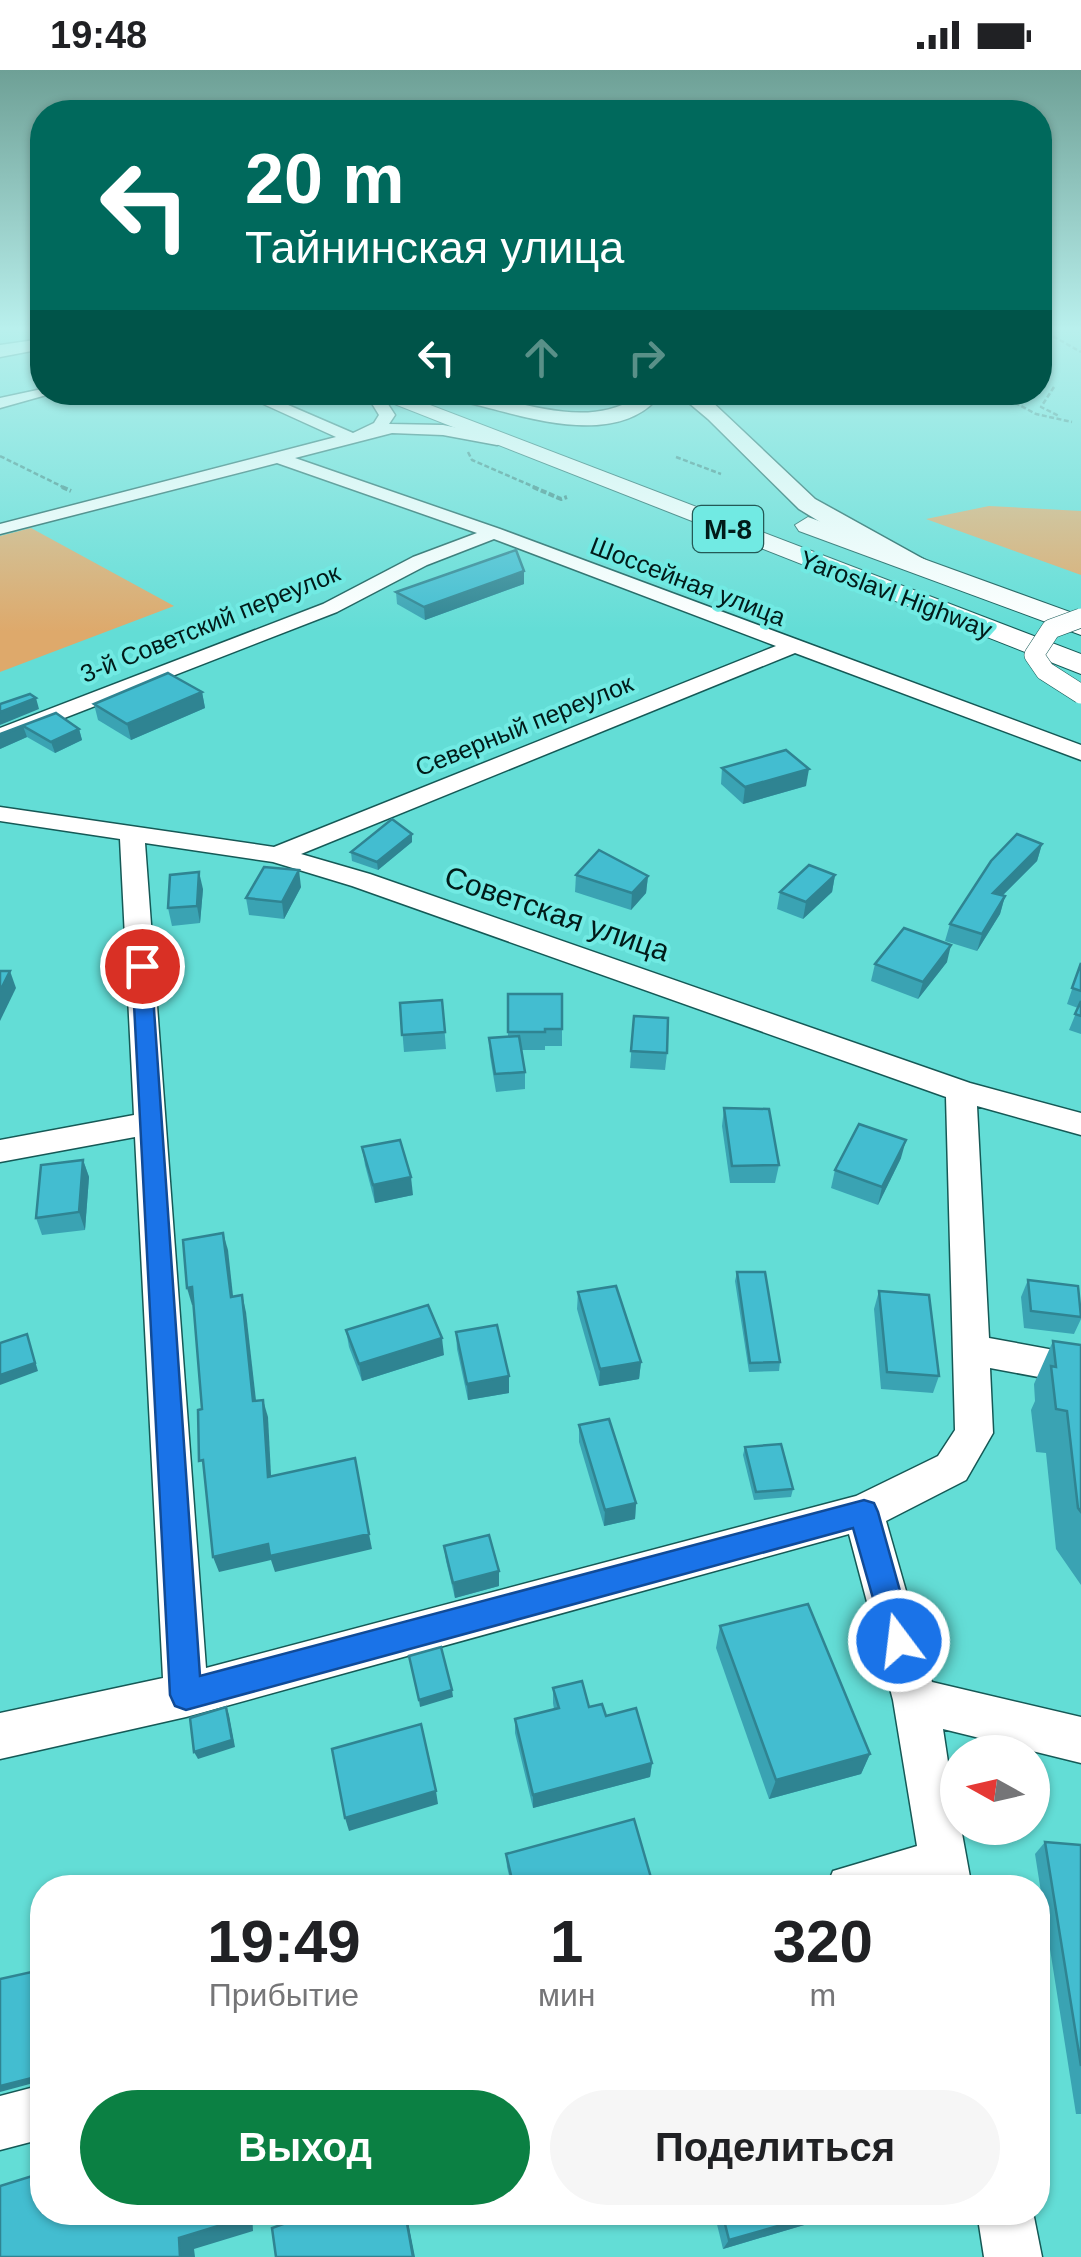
<!DOCTYPE html>
<html lang="ru">
<meta charset="utf-8">
<style>
body{margin:0;font-family:Helvetica,sans-serif;background:#f6f6f6;color:#202124;height:100vh;display:flex;flex-direction:column;font-size:38px;white-space:nowrap}
*{box-sizing:border-box;margin:0}
p{font-size:32px;color:#757577}
.icon{flex:none;width:55px;height:55px;fill:none;stroke:currentColor;stroke-width:2;stroke-linecap:round;stroke-linejoin:round}
.map{position:relative;flex:1;overflow:hidden}
.panel{position:absolute;left:30px;top:1805px;width:1020px;height:350px;display:flex;flex-direction:column;background:#fff;border-radius:40px;box-shadow:0 2px 8px #0004}
.panel>*{flex:none}
.guide{position:absolute;left:30px;top:30px;width:1022px;height:305px;border-radius:40px;box-shadow:0 2px 8px #0004;background:#00695c;color:#fff;overflow:hidden}
.needle{width:65px;rotate:278deg}
.buttons{position:absolute;left:940px;top:1665px;display:grid;gap:20px}
.buttons a{display:grid;place-items:center;width:110px;height:110px;border-radius:50%;background:#fff;box-shadow:0 2px 8px #0004;font-size:50px}
.pin{position:absolute;display:grid;place-items:center;width:85px;height:85px;color:#fff;margin:-42px;border:5px solid #fff;border-radius:50%;box-shadow:0 2px 10px #0007}
.me{position:absolute;width:110px;margin:-55px;rotate:345deg;stroke-linejoin:round;filter:drop-shadow(0 0 8px #0008)}
.turn{display:flex;align-items:center;gap:35px;height:210px;padding:0 50px;font-size:45px}
.turn .icon{width:130px;height:130px;stroke-width:2.5}
.turn b{display:block;font-size:70px;line-height:85px}
.lanes{display:flex;align-items:center;height:95px;padding:0 50px;background:#0003;justify-content:center;gap:50px;direction:ltr}
.lanes .off{opacity:.35}
.eta{display:flex;justify-content:space-evenly;align-items:center;height:170px;text-align:center}
.eta b{font-size:60px;font-weight:600;line-height:70px}
.primary-button{display:flex;gap:20px;margin-top:auto;padding:20px 50px}
.primary-button a{flex:1;height:115px;border-radius:60px;background:#0b8043;color:#fff;font-size:40px;font-weight:600;line-height:115px;text-align:center}
.primary-button a+a{background:#f6f6f6;color:#202124}
.status{display:flex;justify-content:space-between;align-items:center;height:70px;padding:0 50px;background:#fff;direction:ltr}
.status svg{height:28px;fill:currentColor}
.map>svg:first-child{display:block}
.green{fill:#dea96b}
.lines{fill:none;stroke-linecap:round;stroke-linejoin:round}
.minor-casing{stroke:#155956;stroke-width:3}
.major-casing{stroke:#155956;stroke-width:3}
.highway-casing{stroke:#155956;stroke-width:2}
.path-far1{stroke:#36847f;stroke-width:2.5;stroke-dasharray:5 2.5;stroke-linecap:butt}
.path{stroke:#36847f;stroke-width:4;stroke-dasharray:6 2.5;stroke-linecap:butt}
.minor{fill:#fff;fill-rule:evenodd}
.major{fill:#fff;fill-rule:evenodd}
.highway{fill:#fff;fill-rule:evenodd}
.minor-bridge-casing{stroke:#155956;stroke-width:20;stroke-linecap:butt}
.minor-bridge{stroke:#fff;stroke-width:19}
.wall{fill:#3aa3b3}
.shaded-wall{fill:#2f8492}
.building{fill:#43bdd0;stroke:#2f8492;stroke-width:2.5}
.route{fill:#1a73e8;stroke:#114b97;stroke-width:2.5}
.labels{text-anchor:middle;stroke-width:8;stroke-linejoin:round;paint-order:stroke}
.far-street-label{font-size:25px;fill:#011b19;stroke:#71eae3}
.shield{fill:#71eae3;stroke:#235956;stroke-width:2.5}
.shield-label{font-size:28px;font-weight:bold;fill:#011b19}
.street-label{font-size:30px;fill:#011b19;stroke:#71eae3}
</style>
<div class="status"><b>19:48</b><svg viewBox="0 0 49 12"><path d="M0 12V9h3v3zM5 12V6h3v6zM10 12V3h3v9zM15 12V0h3v12zM26 1h20v11H26zM47 4h2v5h-2z"/></svg></div>
<div class="map">
<svg width="1081" height="2187" viewBox="0 0 1081 2187">
<rect width="100%" height="100%" fill="#63ddd6"/>
<g class="green">
<path d="M989 436 1081 441V505L926 449Z"/>
<path d="M31 458 174 536 0 602V466Z"/>
</g>
<g class="lines">
<g class="minor-casing">
<g id="minor">
<path d="M42 319V322H57L0 338V328Z"/>
<path d="M237 322H258L353 363 374 353 379 345 365 322H380L395 345 389 354 443 355 503 367V373L497 375 443 365 392 363 295 388 500 459 1081 675V690L795 583 301 784 370 804 970 1013 1081 1043V1065L977 1036 989 1268 1081 1285V1315L990 1298 993 1363 966 1410 886 1451 932 1612 1081 1647V1693L943 1659 958 1758H961L972 1818H826L833 1801 917 1776 893 1630 849 1464 186 1647 0 1689V1643L163 1608 135 1067 0 1092V1070L134 1045 120 769 0 751V737L274 777 776 576 494 469 427 495 337 542 0 673V658L323 534 413 487 477 463 277 393 0 464V454L336 367ZM145 773 273 792 352 816 946 1027 955 1360 938 1386 856 1426 206 1598Z"/>
<path d="M42 2015V2069L0 2080V2026Z"/>
<path d="M977 2142H1033L1042 2187H984Z"/>
</g>
</g>
<g class="major-casing">
<g id="major">
<path d="M42 269V279L0 287V275Z"/>
<path d="M445 322C507 322 578 364 636 328V322H656V330C616 373 538 351 489 338 474 334 456 331 445 322Z"/>
<path d="M676 322H699L708 328 815 429 927 491 924 496H906L843 466 799 439 708 349Z"/>
</g>
</g>
<g class="highway-casing">
<g id="highway">
<path d="M364 322H396L1081 584V604Z"/>
<path d="M808 447 1081 546V565L799 461 795 455Z"/>
</g>
</g>
<g class="path-far1">
<path d="M1040 259 1081 282"/>
<path d="M1054 317 1041 337 1059 346"/>
<path d="M995 322 1036 344 1072 352"/>
<path d="M468 382 472 390 539 419"/>
<path d="M0 386 67 419"/>
<path d="M676 387 721 404"/>
</g>
<g class="path">
<path d="M62 417 71 421"/>
<path d="M533 417 561 429 567 427"/>
</g>
<use href="#minor" class="minor"/>
<use href="#major" class="major"/>
<use href="#highway" class="highway"/>
<g class="minor-bridge-casing">
<path id="minor-bridge" d="M1081 548 1051 559 1034 585 1045 601 1081 624"/>
</g>
<use href="#minor-bridge" class="minor-bridge"/>
</g>
<g class="wall">
<path d="M524 501V514L425 550 397 534 396 522Z"/>
<path d="M202 622 205 638 131 670 98 650 94 634Z"/>
<path d="M56 643 79 659 82 670 55 683 27 667 0 679V664Z"/>
<path d="M722 698 806 716 743 734 721 714Z"/>
<path d="M412 772 378 800 352 791 351 782Z"/>
<path d="M1042 774 1037 791 1002 826H1005L1000 844 977 881 945 871 950 854Z"/>
<path d="M576 805 648 806 646 823 631 840 575 822Z"/>
<path d="M835 805 832 822 803 849 777 839 780 822Z"/>
<path d="M301 817 284 849 249 845 246 828Z"/>
<path d="M203 819 200 853 172 856 168 838Z"/>
<path d="M947 892 918 929 871 911 875 894Z"/>
<path d="M1081 893V964L1069 960 1078 938 1067 934Z"/>
<path d="M508 924H562V976H545V980H521L525 1002V1019L496 1022 490 986 489 968 508 967Z"/>
<path d="M442 930 446 979 404 982 400 933Z"/>
<path d="M634 946 667 983 665 1000 630 998Z"/>
<path d="M724 1038 779 1095 775 1113H730L722 1056Z"/>
<path d="M362 1077 413 1125 375 1133 365 1095Z"/>
<path d="M901 1088 878 1135 831 1118 835 1100Z"/>
<path d="M83 1090 89 1107 85 1160 42 1165 36 1148Z"/>
<path d="M737 1202 780 1292 779 1301 749 1302 735 1211Z"/>
<path d="M1028 1210 1081 1240V1249L1074 1264 1024 1258 1021 1227Z"/>
<path d="M879 1221 939 1306 933 1323 881 1319 874 1239Z"/>
<path d="M578 1222 641 1292 639 1309 599 1316 577 1239Z"/>
<path d="M346 1260 444 1285 362 1311 349 1277Z"/>
<path d="M456 1262 509 1306V1323L468 1330 457 1279Z"/>
<path d="M1053 1271 1081 1275V1515L1056 1479 1046 1383 1036 1382 1031 1340 1035 1331 1034 1314Z"/>
<path d="M579 1355 636 1433 635 1449 604 1456 579 1372Z"/>
<path d="M745 1377 793 1419 791 1427 754 1430 743 1385Z"/>
<path d="M444 1476 499 1501V1516L455 1528 446 1491Z"/>
<path d="M720 1556 870 1684 861 1704 769 1729 716 1578Z"/>
<path d="M553 1618 606 1646 652 1693 650 1707 533 1738 515 1663V1649L554 1639 553 1633Z"/>
<path d="M1045 1772 1081 1775V2044H1076L1035 1784Z"/>
<path d="M506 1784 654 1818H512L507 1797Z"/>
<path d="M714 2142H848L723 2179Z"/>
</g>
<g class="shaded-wall">
<path d="M524 501V514L425 550 424 537Z"/>
<path d="M202 622 205 638 131 670 127 654Z"/>
<path d="M36 628 39 639 0 655V642Z"/>
<path d="M23 656 27 667 0 679V666Z"/>
<path d="M79 659 82 670 55 683 51 672Z"/>
<path d="M809 699 806 716 743 734 745 717Z"/>
<path d="M412 764V772L378 800 377 792Z"/>
<path d="M1042 774 1037 791 988 840 993 823Z"/>
<path d="M299 800 301 817 284 849 282 832Z"/>
<path d="M199 802 203 819 200 853 197 836Z"/>
<path d="M835 805 832 822 803 849 806 832Z"/>
<path d="M648 806 646 823 631 840 632 823Z"/>
<path d="M1005 826 1000 844 977 881 982 864Z"/>
<path d="M951 875 947 892 918 929 923 912Z"/>
<path d="M10 901 16 918 0 951V921Z"/>
<path d="M906 1070 901 1088 878 1135 882 1117Z"/>
<path d="M83 1090 89 1107 85 1160 79 1142Z"/>
<path d="M411 1107 413 1125 375 1133 373 1115Z"/>
<path d="M223 1163 228 1180 235 1244 231 1227Z"/>
<path d="M192 1217 197 1234 192 1235 187 1218Z"/>
<path d="M242 1225 246 1242 258 1348 253 1331Z"/>
<path d="M27 1264 38 1301 0 1315V1305Z"/>
<path d="M442 1268 444 1285 362 1311 359 1294Z"/>
<path d="M641 1292 639 1309 599 1316 600 1299Z"/>
<path d="M509 1306V1323L468 1330 467 1314Z"/>
<path d="M263 1330 268 1347 272 1424 268 1407Z"/>
<path d="M636 1433 635 1449 604 1456 605 1440Z"/>
<path d="M369 1464 372 1479 275 1502 271 1490 219 1502 213 1487 268 1474Z"/>
<path d="M499 1501V1516L455 1528 453 1513Z"/>
<path d="M452 1620 453 1627 420 1637 419 1630Z"/>
<path d="M226 1637 229 1645 235 1677 198 1689 194 1682Z"/>
<path d="M870 1684 861 1704 769 1729 776 1710Z"/>
<path d="M652 1693 650 1707 533 1738V1725Z"/>
<path d="M436 1721 438 1734 349 1761 345 1748Z"/>
<path d="M36 1901 41 1906 38 1993 32 1988Z"/>
<path d="M36 2007 41 2011 0 2022V2016Z"/>
<path d="M240 2142H252L253 2161 194 2179 195 2187H180L179 2168Z"/>
<path d="M405 2142H406L415 2187H413Z"/>
<path d="M827 2142H848L723 2179 729 2170Z"/>
</g>
<g class="building">
<path d="M516 480 524 501 424 537 396 522Z"/>
<path d="M168 603 202 622 127 654 94 634Z"/>
<path d="M30 624 36 628 0 642V634Z"/>
<path d="M56 643 79 659 51 672 23 656 0 666V664Z"/>
<path d="M786 680 809 699 745 717 722 698Z"/>
<path d="M392 749 412 764 377 792 351 782Z"/>
<path d="M1017 764 1042 774 993 823 1005 826 982 864 950 854 991 791Z"/>
<path d="M599 780 648 806 632 823 576 805Z"/>
<path d="M809 795 835 805 806 832 780 822Z"/>
<path d="M264 797 299 800 282 832 246 828Z"/>
<path d="M199 802 197 836 168 838 170 805Z"/>
<path d="M904 858 951 875 923 912 875 894Z"/>
<path d="M1081 893V921L1072 918Z"/>
<path d="M0 901H10L0 921Z"/>
<path d="M508 924H562V959H545V962H508Z"/>
<path d="M442 930 445 962 402 965 400 933Z"/>
<path d="M1081 931V946L1075 944Z"/>
<path d="M634 946 668 948 667 983 631 981Z"/>
<path d="M519 966 525 1002 495 1004 489 968Z"/>
<path d="M724 1038 769 1039 779 1095 732 1096Z"/>
<path d="M859 1054 906 1070 882 1117 835 1100Z"/>
<path d="M400 1070 411 1107 373 1115 362 1077Z"/>
<path d="M83 1090 79 1142 36 1148 41 1095Z"/>
<path d="M223 1163 231 1227 242 1225 253 1331 263 1330 268 1407 355 1388 369 1464 270 1486 268 1474 213 1487 203 1390 199 1391 198 1340 202 1339 192 1217 187 1218 183 1170Z"/>
<path d="M737 1202H765L780 1292 750 1293Z"/>
<path d="M1028 1210 1078 1216 1081 1247 1031 1241Z"/>
<path d="M616 1216 641 1292 600 1299 578 1222Z"/>
<path d="M879 1221 929 1225 939 1306 887 1302Z"/>
<path d="M428 1235 442 1268 359 1294 346 1260Z"/>
<path d="M497 1255 509 1306 467 1314 456 1262Z"/>
<path d="M27 1264 35 1293 0 1305V1273Z"/>
<path d="M1053 1271 1081 1275V1442L1078 1438 1067 1341 1056 1339 1051 1296 1056 1297Z"/>
<path d="M609 1349 636 1433 605 1440 579 1355Z"/>
<path d="M781 1374 793 1419 756 1422 745 1377Z"/>
<path d="M489 1465 499 1501 453 1513 444 1476Z"/>
<path d="M808 1534 870 1684 776 1710 720 1556Z"/>
<path d="M441 1577 452 1620 419 1630 409 1586Z"/>
<path d="M582 1611 589 1637 602 1634 606 1646 636 1638 652 1693 533 1725 515 1649 559 1638 553 1618Z"/>
<path d="M226 1637 232 1670 194 1682 190 1648Z"/>
<path d="M421 1654 436 1721 345 1748 332 1679Z"/>
<path d="M634 1749 654 1818H514L506 1784Z"/>
<path d="M1045 1772 1081 1775V1996Z"/>
<path d="M36 1901 32 1988 42 1986V2014L36 2007 0 2016V1909Z"/>
<path d="M42 2103V2142H240L241 2149 179 2168 180 2187H0V2116Z"/>
<path d="M316 2142H405L413 2187H276L272 2158Z"/>
<path d="M722 2142H827L729 2170Z"/>
</g>
<linearGradient id="sky" x2="0" y2="1"><stop stop-color="#6ea096"/><stop offset="0.46" stop-color="#b9f0ed"/><stop offset="1" stop-color="#b9f0ed" stop-opacity="0"/></linearGradient>
<rect width="1081" height="562" fill="url(#sky)"/>
<path class="route" d="M142 890 151 896 200 1606 864 1430 874 1433 878 1442 914 1571 909 1581 899 1585 888 1581 853 1458 186 1640 175 1636 170 1625 132 896Z"/>
<g class="labels">
<g class="far-street-label">
<text transform="translate(688 511) rotate(21)" y="9">Шоссейная улица</text>
<text transform="translate(896 524) rotate(21)" y="9">Yaroslavl Highway</text>
<text transform="translate(210 553) rotate(-22)" y="9">3-й Советский переулок</text>
<text transform="translate(524 655) rotate(-22)" y="9">Северный переулок</text>
</g>
<rect class="shield" x="693" y="436" width="70" height="46" rx="8"/>
<g class="shield-label">
<text x="728" y="469">М-8</text>
</g>
<g class="street-label">
<text transform="translate(557 844) rotate(19)" y="10">Советская улица</text>
</g>
</g>
</svg>
<div class="buttons">
<a><svg class="needle" viewBox="-14 -14 28 28"><path d="M0-13l5 13h-10z" fill="#e53935"/><path d="M0 13l5-13h-10z" fill="#757577"/></svg></a>
</div>
<div class="pin" style="left:142px;top:896px;background:#d93025"><svg class="icon" aria-label="arrive" viewBox="0 0 24 24"><path d="M6 21V4h12l-3 4 3 4H6"/></svg></div>
<svg class="me" style="left:899px;top:1571px" viewBox="-20 -20 40 40"><circle r="17" fill="#1a73e8" stroke="#fff" stroke-width="3"/><path d="M0-11L8 9 0 5-8 9z" fill="#fff"/></svg>
<div class="guide">
<div class="turn"><svg class="icon" aria-label="left" viewBox="0 0 24 24"><path d="M17 20v-9H6M10 6l-5 5 5 5"/></svg><div><b>20 m</b>Тайнинская улица</div></div>
<div class="lanes"><svg class="icon" aria-label="left" viewBox="0 0 24 24"><path d="M17 20v-9H6M10 6l-5 5 5 5"/></svg><svg class="icon off" aria-label="ahead" viewBox="0 0 24 24"><path d="M12 20V5M6 11l6-6 6 6"/></svg><svg class="icon off" aria-label="right" viewBox="0 0 24 24"><path d="M7 20v-9h11M14 6l5 5-5 5"/></svg></div>
</div>
<section class="panel">
<div class="eta">
<div><b>19:49</b><p>Прибытие</p></div>
<div><b>1</b><p>мин</p></div>
<div><b>320</b><p>m</p></div>
</div>
<div class="primary-button"><a>Выход</a><a>Поделиться</a></div>
</section>
</div>
